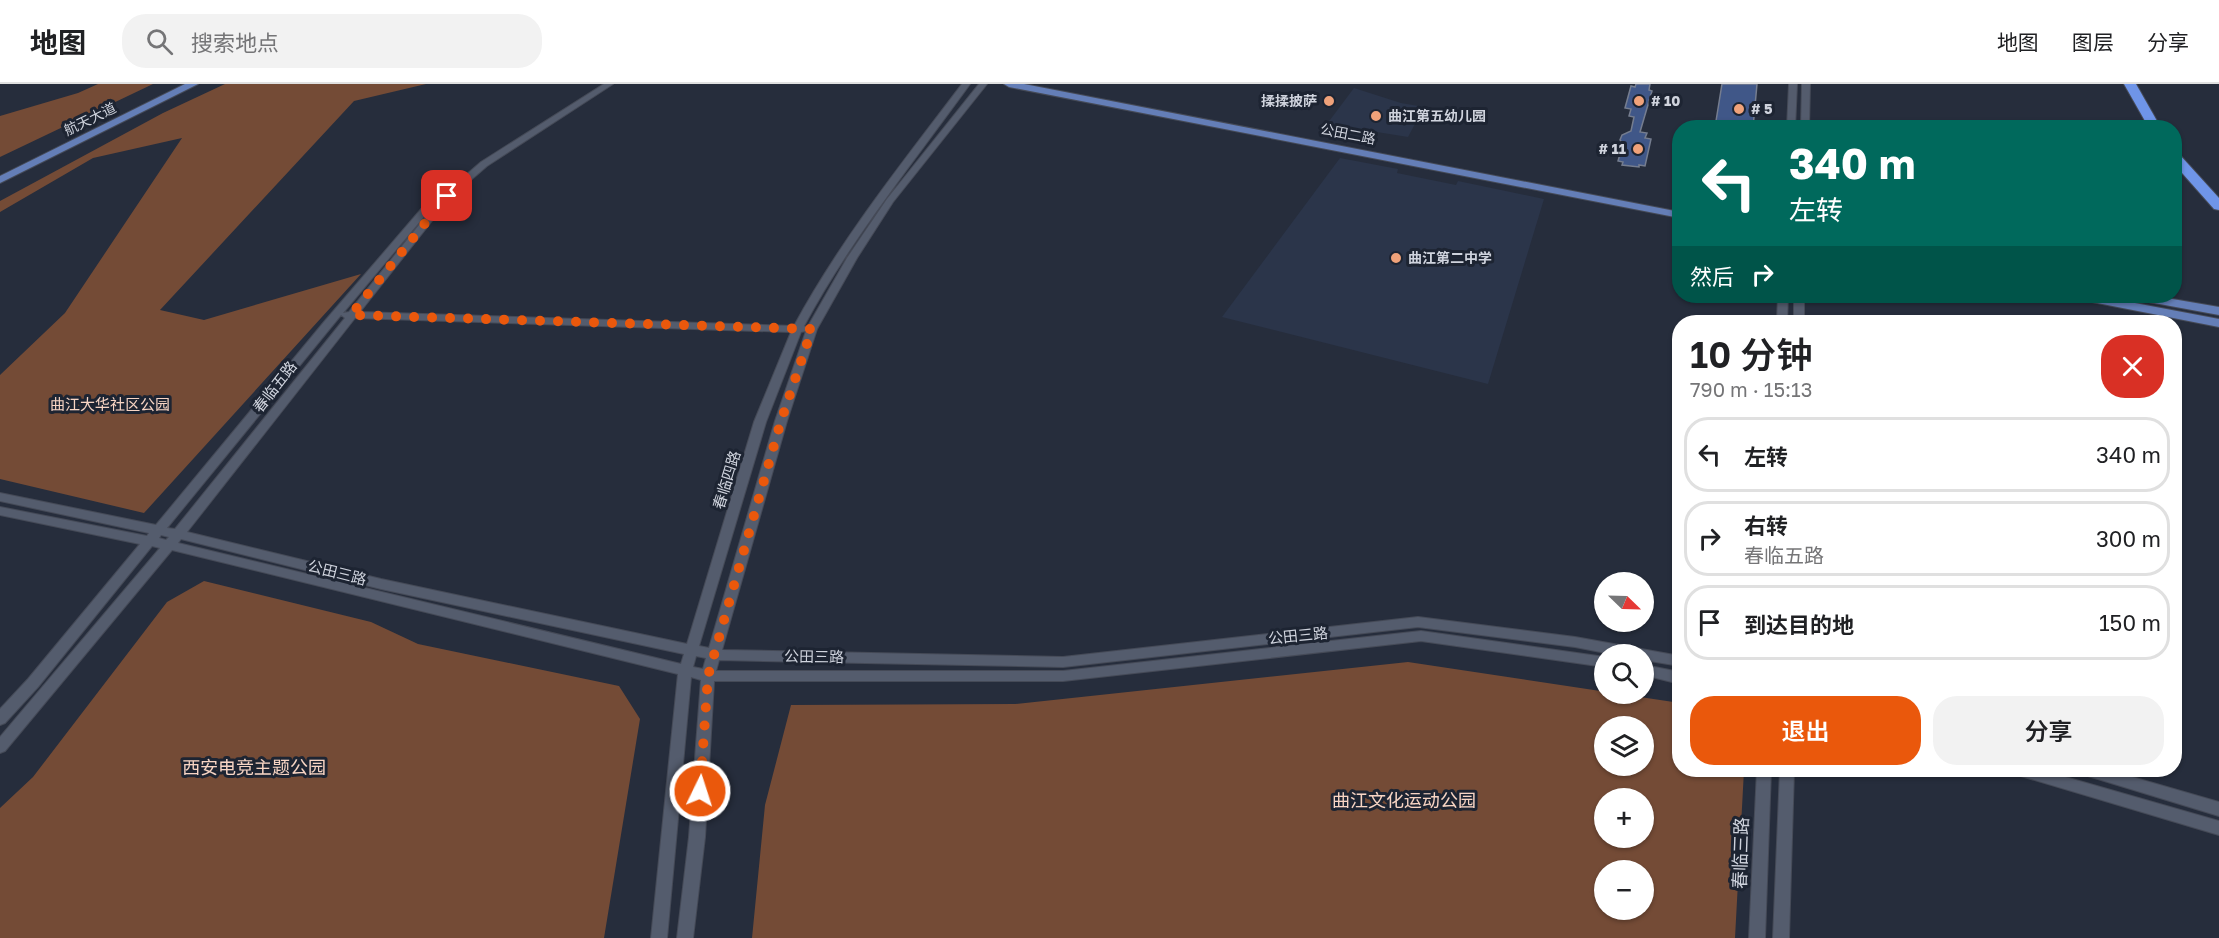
<!DOCTYPE html>
<html lang="zh">
<meta charset="utf-8">
<style>
body{margin:0;font-family:"Golos Text","Noto Sans SC",sans-serif;background:#f2f2f2;color:#202124;height:100vh;display:flex;flex-direction:column;font-size:22px;white-space:nowrap}
*{box-sizing:border-box;margin:0}
p{font-size:20px;color:#757577}
.icon{flex:none;width:33px;height:33px;fill:none;stroke:currentColor;stroke-width:2;stroke-linecap:round;stroke-linejoin:round}
.map{position:relative;flex:1;overflow:hidden}
.panel{position:absolute;left:1672px;top:231px;width:510px;height:462px;display:flex;flex-direction:column;background:#fff;border-radius:24px;box-shadow:0 2px 4px #0004}
.panel>*{flex:none}
.top-card{position:absolute;left:1672px;top:36px;width:510px;height:183px;border-radius:24px;box-shadow:0 2px 4px #0004;background:#00695c;color:#fff;overflow:hidden}
.needle{width:39px;rotate:113deg}
.tools{position:absolute;left:1594px;top:488px;display:grid;gap:12px}
.tools a{display:grid;place-items:center;width:60px;height:60px;border-radius:50%;background:#fff;box-shadow:0 2px 4px #0004;font-size:30px}
.pin{position:absolute;display:grid;place-items:center;width:51px;height:51px;color:#fff;margin:-26px;border-radius:12px;box-shadow:0 3px 9px #0006}
.me{position:absolute;width:66px;margin:-33px;rotate:4deg;stroke-linejoin:round;filter:drop-shadow(0 0 4px #0008)}
.turn{display:flex;align-items:center;gap:21px;height:126px;padding:0 18px;font-size:27px}
.turn .icon{width:78px;height:78px;stroke-width:2.5}
.turn b{display:block;font-size:42px;line-height:51px}
.then{display:flex;align-items:center;height:57px;padding:0 18px;background:#0003;gap:12px;font-size:22px}
.round{display:grid;place-items:center;flex:none;width:63px;height:63px;border-radius:24px;background:#f2f2f2}
.summary{display:flex;align-items:center;justify-content:space-between;height:102px;padding:0 18px}
h1{font-size:36px;font-weight:600;line-height:45px}
.primary-button{display:flex;gap:12px;margin-top:auto;padding:12px 18px}
.primary-button a{flex:1;height:69px;border-radius:24px;background:#ea580c;color:#fff;font-size:24px;font-weight:600;line-height:69px;text-align:center}
.primary-button a+a{background:#f2f2f2;color:#202124}
ul{padding:0;list-style:none}
li{display:flex;align-items:center;gap:18px;height:75px;margin:0 12px 9px;padding:0 6px;border:3px solid #e0e0e0;border-radius:24px}
li div{flex:1}
li b{display:block;font-size:22px}
li em{font-style:normal}
header{display:flex;align-items:center;gap:36px;box-sizing:border-box;height:84px;padding:0 30px;background:#fff;border-bottom:2px solid #e0e0e0}
header strong{font-size:28px}
nav{display:flex;gap:33px;margin-inline-start:auto;font-size:21px}
.search{width:420px;height:54px;background:#f2f2f2;display:flex;align-items:center;gap:15px;box-sizing:border-box;padding:0 21px;border-radius:24px;color:#757577;font-size:22px}
.map>svg:first-child{display:block}
.built{fill:#2b354a}
.green{fill:#744b36;fill-rule:evenodd}
.building{fill:#405788;stroke:#757d8f;stroke-width:1.5}
.lines{fill:none;stroke-linecap:round;stroke-linejoin:round}
.minor-casing{stroke:#454a57;stroke-width:2}
.major-casing{stroke:#454a57;stroke-width:2}
.highway-casing{stroke:#454a57;stroke-width:2}
.minor{fill:#545c6d;fill-rule:evenodd}
.major{fill:#647eb7;fill-rule:evenodd}
.highway{fill:#6f95e8;fill-rule:evenodd}
.route{stroke:#ea580c;stroke-width:10;stroke-dasharray:0 18}
.poi-dot{fill:#f0a27a;stroke:#1d2432;stroke-width:2}
.labels{text-anchor:middle;stroke-width:6;stroke-linejoin:round;paint-order:stroke}
.far-poi-label{font-size:14px;font-weight:bold;fill:#cfd3dd;stroke:#1d2432;text-anchor:start}
.far-street-label{font-size:14px;fill:#cfd3dd;stroke:#1d2432}
.street-label{font-size:15px;fill:#cfd3dd;stroke:#1d2432}
.park-label{font-size:15px;fill:#f8d5c4;stroke:#1d2432}
.near-park-label{font-size:18px;fill:#f8d5c4;stroke:#1d2432}
.near-street-label{font-size:18px;fill:#cfd3dd;stroke:#1d2432}
</style>
<header>
<strong>地图</strong>
<div class="search"><svg class="icon" aria-label="search" viewBox="0 0 24 24"><circle cx="10" cy="10" r="6"/><path d="M15 15l6 6"/></svg>搜索地点</div>
<nav><a>地图</a><a>图层</a><a>分享</a></nav>
</header>
<div class="map">
<svg width="2219" height="854" viewBox="0 0 2219 854">
<rect width="100%" height="100%" fill="#262d3c"/>
<g class="built">
<path d="M1354 4 1401 19 1424 23 1408 53 1327 40Z"/>
<path d="M1340 74 1398 85 1397 89 1456 101 1458 97 1544 115 1488 300 1222 233Z"/>
</g>
<g class="green">
<path d="M98 0H153L0 73V32L78 9Z"/>
<path d="M225 0H426L354 17 160 226 204 236 361 190 144 429 0 395V291L65 229 182 54 93 74 0 128V117L163 29Z"/>
<path d="M204 497 371 538 418 560 619 602 640 635 604 854H0V724L33 693 167 518Z"/>
<path d="M1408 578 1680 619V686H1744L1735 854H752L765 721 791 621 1015 620ZM1605 642H1644V681H1605ZM1605 714H1644V753H1605ZM1605 786H1644V825H1605Z"/>
</g>
<g class="building">
<path d="M1636 0H1650L1649 6 1652 7 1640 48 1647 49 1645 54 1651 55 1645 82 1639 81V83L1622 81 1623 78 1618 77 1623 60 1620 56 1622 51 1631 47 1634 33 1629 32 1631 25 1625 24 1631 2 1635 3Z"/>
<path d="M1722 0H1757L1753 44H1722L1723 38 1716 37Z"/>
</g>
<g class="lines">
<g class="minor-casing">
<g id="minor">
<path d="M604 0H613L487 82 450 114 360 228 794 242C841 155 903 78 962 0H970C913 79 850 156 804 242L807 244 847 174 887 115 979 0H987L893 118 857 174 817 245 787 337 722 566 1063 573 1418 533 1575 553 1680 572V582L1644 576V570H1611L1575 563 1418 543 1063 583 719 576 716 587H1063L1421 547 1605 573V583L1421 557 1063 597H714L705 753 693 854H677L689 753 701 596 691 593 667 854H651L678 590 172 466 5 667 0 669V653L160 464 152 462 38 603 5 639 0 641V625L28 595 140 460 0 431V423L147 452 149 449 0 417V409L156 441 324 238 441 102 448 104 343 229 349 228 444 110 481 78ZM341 231 345 234 175 445 167 444ZM355 234 791 248 754 338 687 560 381 495 187 448ZM806 247 775 337 709 564 699 562 766 338 801 248ZM161 451 169 453 166 456 159 454ZM181 455 381 505 684 570 681 580 178 459ZM696 572 706 574 703 585 693 583Z"/>
<path d="M1789 0H1797L1795 44H1787Z"/>
<path d="M1802 0H1810L1809 44H1801Z"/>
<path d="M1778 212H1788L1787 238H1777Z"/>
<rect x="1794" y="212" width="10" height="26"/>
<path d="M1644 581 1680 588V600L1644 591Z"/>
<path d="M1757 686H1771L1765 854H1749Z"/>
<path d="M1780 686H1794L1789 854H1773Z"/>
<path d="M2014 686H2041L2219 737V751L2021 692 2016 690Z"/>
<path d="M2081 686H2108L2219 718V732L2088 692 2083 690Z"/>
</g>
</g>
<g class="major-casing">
<g id="major">
<path d="M185 0H198L0 99V92Z"/>
<path d="M1004 0H1024L1680 128V134L1009 3Z"/>
<path d="M2076 212H2098L2219 235V243L2082 216Z"/>
<path d="M2132 212H2155L2219 223V231L2138 216Z"/>
</g>
</g>
<g class="highway-casing">
<g id="highway">
<path d="M2124 0H2136L2161 44H2149Z"/>
<path d="M2175 69 2179 70 2219 114V126L2214 125 2175 81Z"/>
</g>
</g>
<use href="#minor" class="minor"/>
<use href="#major" class="major"/>
<use href="#highway" class="highway"/>
</g>
<g class="lines">
<path class="route" d="M447 112 351 231 812 245 781 337 708 592 700 707"/>
</g>
<g class="poi-dot">
<circle cx="1329" cy="17" r="6"/>
<circle cx="1639" cy="17" r="6"/>
<circle cx="1739" cy="25" r="6"/>
<circle cx="1376" cy="32" r="6"/>
<circle cx="1638" cy="65" r="6"/>
<circle cx="1396" cy="174" r="6"/>
</g>
<g class="labels">
<g class="far-poi-label">
<text x="1317" y="22" text-anchor="end">揉揉披萨</text>
<text x="1651" y="22"># 10</text>
<text x="1751" y="30"># 5</text>
<text x="1388" y="37">曲江第五幼儿园</text>
<text x="1626" y="70" text-anchor="end"># 11</text>
<text x="1408" y="179">曲江第二中学</text>
</g>
<g class="far-street-label">
<text transform="translate(90 35) rotate(-26)" y="5">航天大道</text>
<text transform="translate(1348 50) rotate(11)" y="5">公田二路</text>
</g>
<g class="street-label">
<text transform="translate(275 303) rotate(-52)" y="5">春临五路</text>
<text transform="translate(727 396) rotate(-73)" y="5">春临四路</text>
<text transform="translate(337 489) rotate(14)" y="5">公田三路</text>
<text transform="translate(1298 552) rotate(-6)" y="5">公田三路</text>
<text transform="translate(814 573) rotate(1)" y="5">公田三路</text>
</g>
<g class="park-label">
<text x="110" y="326">曲江大华社区公园</text>
</g>
<g class="near-park-label">
<text x="254" y="690">西安电竞主题公园</text>
<text x="1404" y="723">曲江文化运动公园</text>
</g>
<g class="near-street-label">
<text transform="translate(1741 769) rotate(-88)" y="6">春临三路</text>
</g>
</g>
</svg>
<div class="tools">
<a><svg class="needle" viewBox="-14 -14 28 28"><path d="M0-13l5 13h-10z" fill="#e53935"/><path d="M0 13l5-13h-10z" fill="#757577"/></svg></a>
<a><svg class="icon" aria-label="search" viewBox="0 0 24 24"><circle cx="10" cy="10" r="6"/><path d="M15 15l6 6"/></svg></a>
<a><svg class="icon" aria-label="layers" viewBox="0 0 24 24"><path d="M12 4l9 5-9 5-9-5zM3 14l9 5 9-5"/></svg></a>
<a>+</a>
<a>−</a>
</div>
<div class="pin" style="left:447px;top:112px;background:#d93025"><svg class="icon" aria-label="arrive" viewBox="0 0 24 24"><path d="M6 21V4h12l-3 4 3 4H6"/></svg></div>
<svg class="me" style="left:700px;top:707px" viewBox="-20 -20 40 40"><circle r="17" fill="#ea580c" stroke="#fff" stroke-width="3"/><path d="M0-11L8 9 0 5-8 9z" fill="#fff"/></svg>
<div class="top-card">
<div class="turn"><svg class="icon" aria-label="left" viewBox="0 0 24 24"><path d="M17 20v-9H6M10 6l-5 5 5 5"/></svg><div><b>340 m</b>左转</div></div>
<div class="then">然后<svg class="icon" aria-label="right" viewBox="0 0 24 24"><path d="M7 20v-9h11M14 6l5 5-5 5"/></svg></div>
</div>
<section class="panel">
<div class="summary"><div><h1>10 分钟</h1><p>790 m · 15:13</p></div><a class="round" style="background:#d93025;color:#fff"><svg class="icon" aria-label="close" viewBox="0 0 24 24"><path d="M6 6l12 12M18 6L6 18"/></svg></a></div>
<ul>
<li><svg class="icon" aria-label="left" viewBox="0 0 24 24"><path d="M17 20v-9H6M10 6l-5 5 5 5"/></svg><div><b>左转</b></div><em>340 m</em></li>
<li><svg class="icon" aria-label="right" viewBox="0 0 24 24"><path d="M7 20v-9h11M14 6l5 5-5 5"/></svg><div><b>右转</b><p>春临五路</p></div><em>300 m</em></li>
<li><svg class="icon" aria-label="arrive" viewBox="0 0 24 24"><path d="M6 21V4h12l-3 4 3 4H6"/></svg><div><b>到达目的地</b></div><em>150 m</em></li>
</ul>
<div class="primary-button"><a>退出</a><a>分享</a></div>
</section>
</div>
